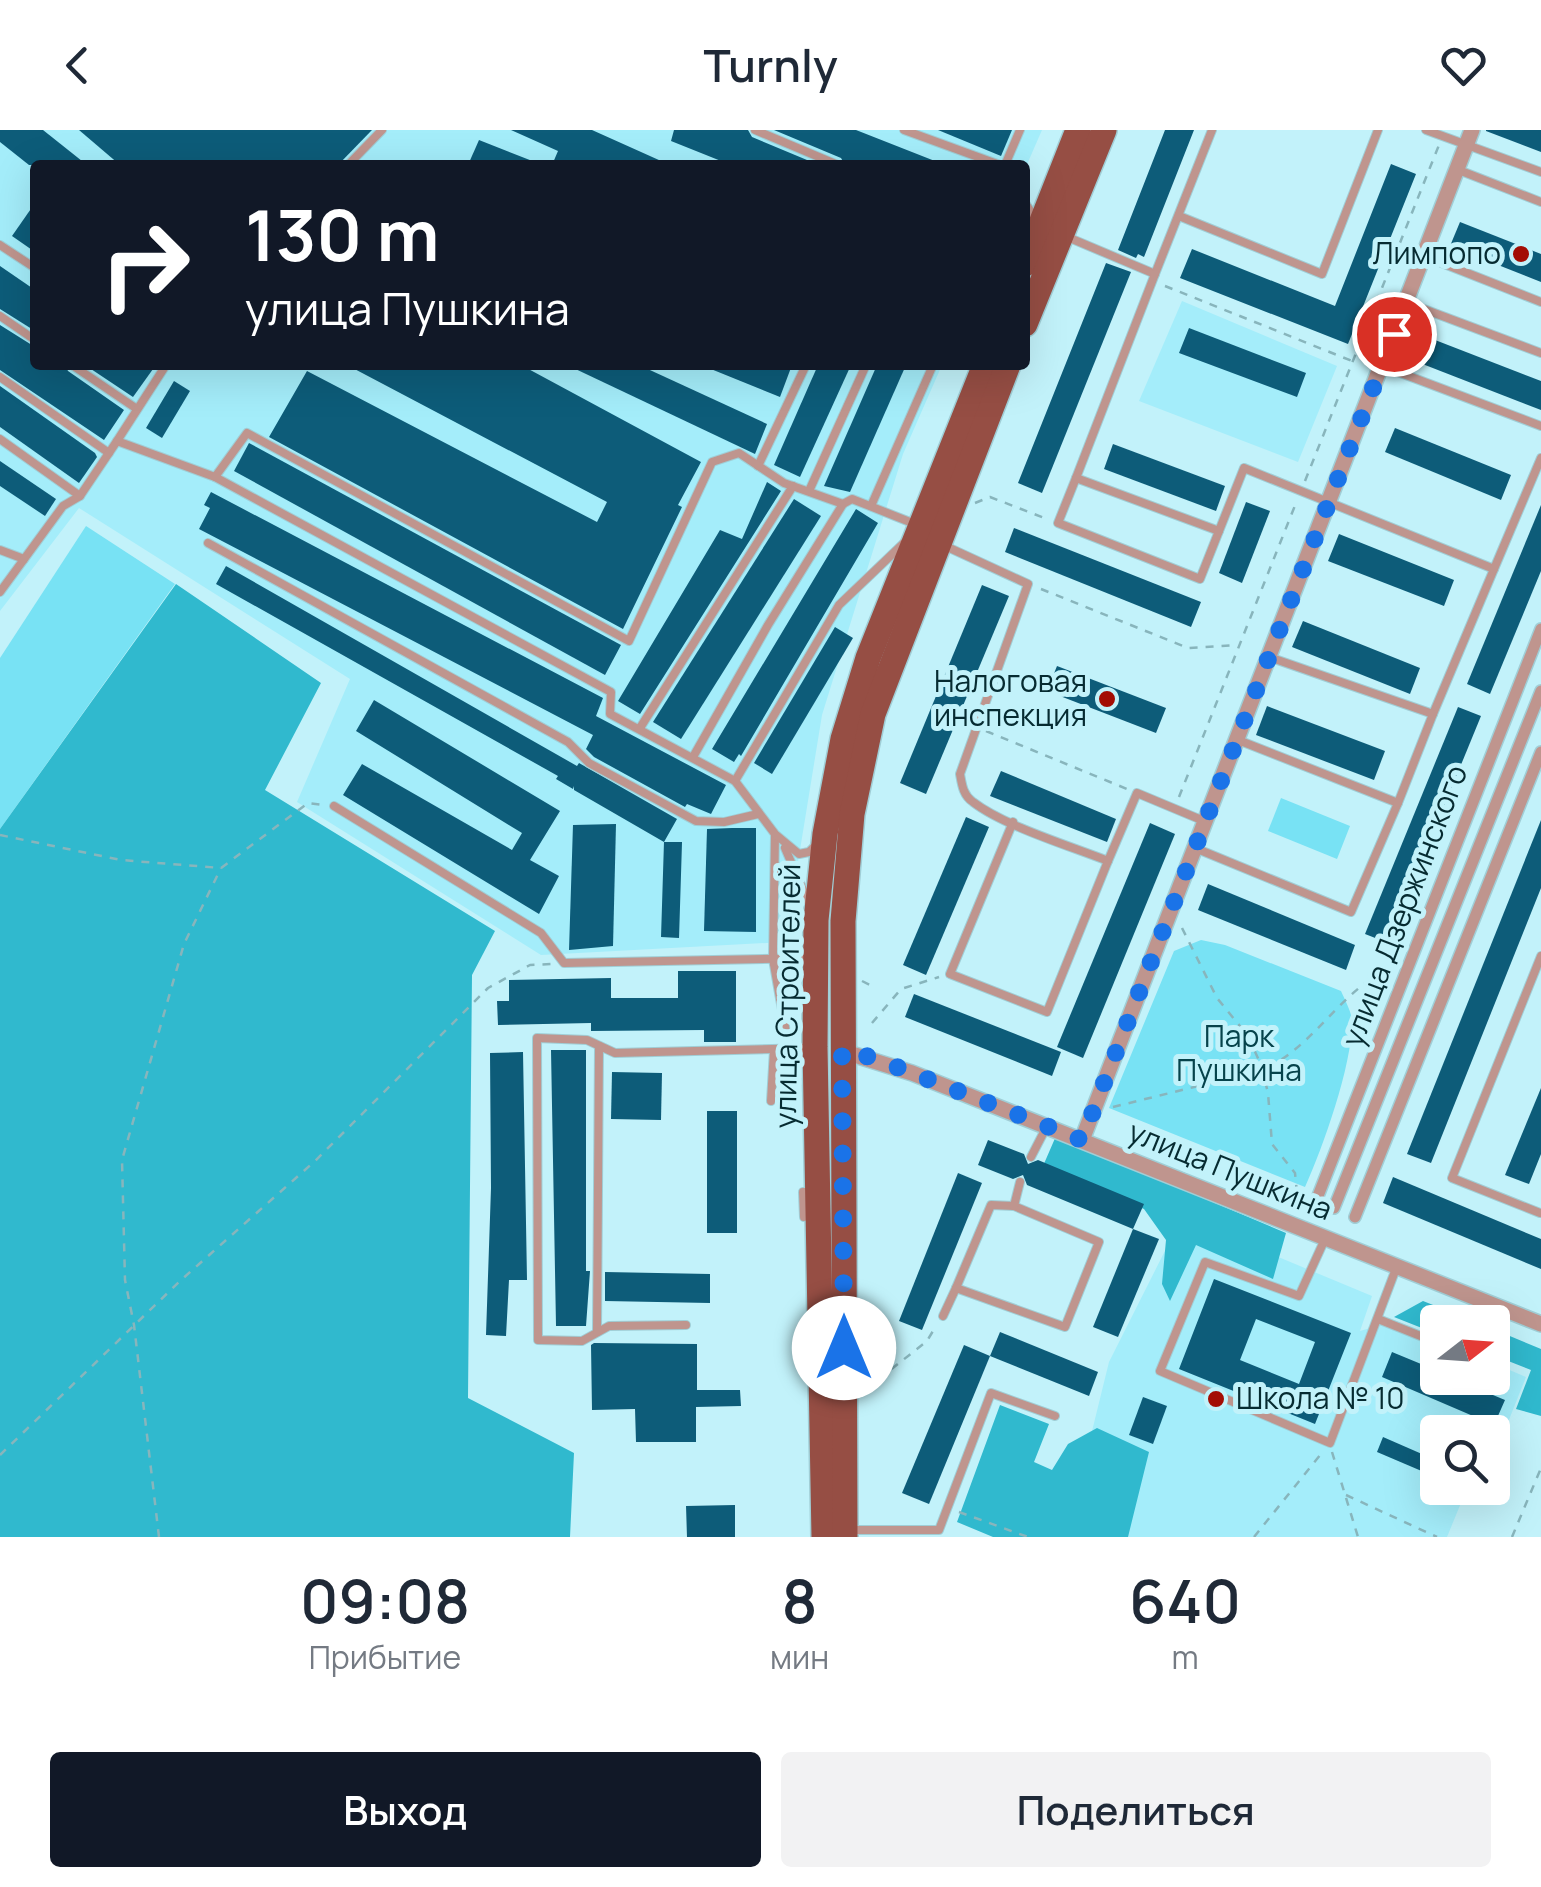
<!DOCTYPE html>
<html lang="ru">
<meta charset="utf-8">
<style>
body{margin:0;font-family:Manrope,sans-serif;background:#f2f2f3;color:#1f2937;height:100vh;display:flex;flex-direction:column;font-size:38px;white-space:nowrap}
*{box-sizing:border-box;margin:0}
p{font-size:32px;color:#747a83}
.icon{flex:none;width:55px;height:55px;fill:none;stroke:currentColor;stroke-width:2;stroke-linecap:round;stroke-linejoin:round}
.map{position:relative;height:1407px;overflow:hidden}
.details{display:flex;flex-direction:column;background:#fff;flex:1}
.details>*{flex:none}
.guide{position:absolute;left:30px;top:30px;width:1000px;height:210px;border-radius:10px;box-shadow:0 10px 40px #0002;background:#111827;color:#fff;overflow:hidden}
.needle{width:65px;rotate:73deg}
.tools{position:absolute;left:1420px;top:1175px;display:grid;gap:20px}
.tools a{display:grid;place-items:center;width:90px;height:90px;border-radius:10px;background:#fff;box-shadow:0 10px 40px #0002;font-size:50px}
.pin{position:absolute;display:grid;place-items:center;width:85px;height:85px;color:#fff;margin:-42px;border:5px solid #fff;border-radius:50%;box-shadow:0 2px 10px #0007}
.me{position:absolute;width:110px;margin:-55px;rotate:0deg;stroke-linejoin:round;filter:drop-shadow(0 0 8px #0008)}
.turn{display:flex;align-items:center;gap:35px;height:210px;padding:0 50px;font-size:45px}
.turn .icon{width:130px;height:130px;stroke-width:2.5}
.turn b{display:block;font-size:70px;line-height:85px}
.eta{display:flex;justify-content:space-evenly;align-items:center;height:170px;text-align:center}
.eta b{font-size:60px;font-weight:600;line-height:70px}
.cta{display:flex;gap:20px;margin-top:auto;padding:20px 50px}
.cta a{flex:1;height:115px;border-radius:10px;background:#111827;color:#fff;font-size:40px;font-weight:600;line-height:115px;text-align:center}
.cta a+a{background:#f2f2f3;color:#1f2937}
header{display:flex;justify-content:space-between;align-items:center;height:130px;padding:0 50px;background:#fff;font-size:45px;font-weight:600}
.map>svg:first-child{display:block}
.built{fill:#a4edfa}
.green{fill:#78e2f4}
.forest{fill:#30b9ce}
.building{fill:#0d5c79;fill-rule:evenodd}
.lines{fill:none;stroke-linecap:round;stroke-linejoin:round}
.service-casing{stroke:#a0ced6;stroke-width:10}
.pedestrian-casing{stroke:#a0ced6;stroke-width:14}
.minor-casing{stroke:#a0ced6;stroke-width:18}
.primary-casing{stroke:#a0ced6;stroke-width:28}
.path{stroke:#88b5bc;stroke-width:2.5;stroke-dasharray:8 8;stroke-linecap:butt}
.service{stroke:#bf958e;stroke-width:8}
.pedestrian{stroke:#bf958e;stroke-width:11}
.minor{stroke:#bf958e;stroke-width:15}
.primary{stroke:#964e44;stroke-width:25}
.route{stroke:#1a73e8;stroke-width:18;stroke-dasharray:0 32.4}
.poi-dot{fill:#a30d04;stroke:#c2f2fa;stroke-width:4}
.labels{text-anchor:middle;stroke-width:10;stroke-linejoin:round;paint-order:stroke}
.poi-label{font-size:30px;fill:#062b31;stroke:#c2f2fa;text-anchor:end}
.street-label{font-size:30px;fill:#062b31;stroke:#c2f2fa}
.park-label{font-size:30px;fill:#06434b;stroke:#c2f2fa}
</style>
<header><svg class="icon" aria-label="back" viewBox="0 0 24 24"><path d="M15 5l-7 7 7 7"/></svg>Turnly<svg class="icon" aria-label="heart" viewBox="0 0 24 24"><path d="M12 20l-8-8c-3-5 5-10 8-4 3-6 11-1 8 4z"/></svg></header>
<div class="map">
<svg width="1541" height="1407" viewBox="0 0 1541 1407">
<rect width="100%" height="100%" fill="#c2f2fa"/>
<g class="built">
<path d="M0 0H1042L1025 39V35H35V235H942L903 324 822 585 785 812 541 825 297 672 350 549 79 378 0 481Z"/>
<path d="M1182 171 1337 236 1298 332 1139 271Z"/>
<path d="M1182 1087 1372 1166 1360 1201 1394 1191 1437 1210 1438 1248H1492L1493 1233 1526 1247 1493 1330 1492 1302H1438V1358H1481L1475 1372 1463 1368 1447 1407H1066L1109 1232Z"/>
</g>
<g class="green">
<path d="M86 396 175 454 0 699V528Z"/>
<path d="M1281 668 1350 696 1337 729 1268 701Z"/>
<path d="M1201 810 1225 815 1341 861C1345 870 1351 881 1352 890 1353 933 1323 1017 1305 1057L1109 978 1174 821Z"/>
</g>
<g class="forest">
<path d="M176 454 321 553 265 660 495 801 472 845 468 1268 574 1323 570 1407H0V699Z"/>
<path d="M1056 1006 1286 1103 1273 1149 1196 1115 1170 1171 1162 1154 1166 1110 1144 1079 1043 1036Z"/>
<path d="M1423 1171 1476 1192H1438L1437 1204 1394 1187Z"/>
<path d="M1493 1199 1541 1219V1286L1516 1279 1531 1240 1493 1225Z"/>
<path d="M1000 1275 1049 1294 1034 1332 1052 1340 1068 1314 1097 1298 1149 1322 1128 1407H993L957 1392Z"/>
</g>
<g class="building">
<path d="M0 0H43L87 35H29L0 12Z"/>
<path d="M79 0H372L338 35H120Z"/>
<path d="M511 0H592L670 35H552L558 21Z"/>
<path d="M674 0H748L752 7 819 35H731L671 11Z"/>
<path d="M774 0H856L945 35H845L841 28Z"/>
<path d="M938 0H1012L1001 26Z"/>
<path d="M1165 0H1194L1144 127 1138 124 1136 128 1118 120Z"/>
<path d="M1486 0H1541V22L1486 1Z"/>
<path d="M479 10 540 34 539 35H468Z"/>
<path d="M1391 34 1416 44 1348 214 1180 148 1192 119 1335 176Z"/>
<path d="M35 73V122L12 106Z"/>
<path d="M1460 92 1541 124V152L1450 116Z"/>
<path d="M1106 133 1131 142 1042 363 1018 353Z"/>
<path d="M0 136 35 160V201L0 179Z"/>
<path d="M0 195 35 217V235H65L68 241 124 280 104 310 0 240Z"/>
<path d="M1189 198 1306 243 1297 267 1179 223Z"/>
<path d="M1417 203 1541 251V280L1407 228Z"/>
<path d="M85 235H146L153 239 133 267Z"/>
<path d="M347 235H521L701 332 678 375 682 377 623 499 269 307 307 241 597 392 607 372Z"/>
<path d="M567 235H639L767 294 755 324Z"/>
<path d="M701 235H792L780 267Z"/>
<path d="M818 235H851L800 347 774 335Z"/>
<path d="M877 235H906L850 362 824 356Z"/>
<path d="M174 251 190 261 162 308 146 298Z"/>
<path d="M0 256 95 323 97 327 79 353 0 297Z"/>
<path d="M1395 298 1511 345 1501 370 1385 322Z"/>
<path d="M249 313 621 515 605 545 234 341Z"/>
<path d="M1113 314 1225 356 1216 381 1104 339Z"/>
<path d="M0 331 56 369 45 386 0 356Z"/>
<path d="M767 352 781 361 640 584 618 571 720 400 742 409Z"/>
<path d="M211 362 603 568 596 586 726 655 711 684 687 674 685 677 594 627 586 619 593 605 199 399 210 378 204 375Z"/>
<path d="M794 369 821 386 681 609 653 592Z"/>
<path d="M1246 372 1270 381 1242 453 1219 443Z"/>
<path d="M1541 375V441L1490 564 1467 554Z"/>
<path d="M856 379 878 393 741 626 739 624 734 632 712 619Z"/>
<path d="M1014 398 1201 472 1191 497 1005 422Z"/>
<path d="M1339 404 1454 450 1444 476 1328 431Z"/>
<path d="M226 436 577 636 579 633 677 689 664 712 574 660V656L573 659 556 649 558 646 216 454Z"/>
<path d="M982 455 1009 466 926 664 900 653Z"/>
<path d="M1303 491 1420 538 1410 564 1292 517Z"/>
<path d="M835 497 853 508 772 644 754 633Z"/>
<path d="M1057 536 1166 578 1156 603 1047 561Z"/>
<path d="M374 570 560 681 530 730 559 746 539 784 343 665 362 634 512 720 522 703 356 601Z"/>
<path d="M1267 576 1385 621 1374 650 1256 605Z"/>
<path d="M1458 577 1481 586 1388 813 1365 804Z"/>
<path d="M1001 641 1116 689 1107 712 990 666Z"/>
<path d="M966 687 989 697 926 845 903 835Z"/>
<path d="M1541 690V758L1431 1033 1407 1024Z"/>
<path d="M1150 693 1175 704 1083 928 1057 917Z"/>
<path d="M616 694 613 816 569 820 573 695Z"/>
<path d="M732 698H756V802L704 801 707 699Z"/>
<path d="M664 712H682L679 808 661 807Z"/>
<path d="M1208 754 1355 815 1346 840 1198 780Z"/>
<path d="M678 841H736V912H704V900L591 901V893L498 895 497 871H509V850L611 848V868H678Z"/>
<path d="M914 864 1061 922 1052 946 905 887Z"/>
<path d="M551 920H586V1141H590L586 1196H556Z"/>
<path d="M523 922 527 1150H509L506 1206 486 1205 491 1058 490 923Z"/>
<path d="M612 942 662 943 661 990 611 989Z"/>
<path d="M1541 958V1024L1529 1054 1505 1045Z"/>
<rect x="707" y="981" width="30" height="122"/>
<path d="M988 1010 1024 1024 1028 1034 1038 1030 1144 1074 1133 1099 1027 1055 1023 1045 1013 1049 978 1035Z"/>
<path d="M958 1043 982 1053 922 1200 899 1191Z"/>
<path d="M1393 1047 1541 1109V1139L1383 1073Z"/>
<path d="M1133 1099 1159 1109 1118 1207 1093 1197Z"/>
<path d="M605 1142 710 1144V1173L605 1171Z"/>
<path d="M1214 1149 1351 1203 1315 1294 1179 1239ZM1256 1189 1315 1212 1299 1254 1240 1230Z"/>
<path d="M1000 1202 1098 1242 1089 1266 990 1226Z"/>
<path d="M594 1213 697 1214V1260H740L741 1276 696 1277V1312H636L635 1279 592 1280 591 1215Z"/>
<path d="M964 1215 990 1226 929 1374 902 1363Z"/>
<path d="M1392 1222 1438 1241V1248H1452L1505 1270 1494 1295 1382 1247Z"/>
<path d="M1143 1267 1167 1276 1153 1314 1129 1305Z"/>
<path d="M1383 1307 1438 1331V1348L1377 1322Z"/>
<path d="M735 1375V1407H687L686 1376Z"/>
</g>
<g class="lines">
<g class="service-casing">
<g id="service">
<path d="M755 0 838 35"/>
<path d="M904 0 1000 35"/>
<path d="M1426 0 1541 42"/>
<path d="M348 35 382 0"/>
<path d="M1005 35 1020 0"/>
<path d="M1456 39 1541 72"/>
<path d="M1025 73 1035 88"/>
<path d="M1179 86 1322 144 1378 0"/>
<path d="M1065 106 1155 144 1212 0"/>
<path d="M0 115 35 138"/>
<path d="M1424 126 1541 172"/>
<path d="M1155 144 1076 348 1219 401 1244 338 1494 439 1433 584"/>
<path d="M1405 172 1541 223"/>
<path d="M0 186 35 210"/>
<path d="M72 235 137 279"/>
<path d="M1382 236 1541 296"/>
<path d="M0 247 109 323"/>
<path d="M0 309 80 366"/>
<path d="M117 311 166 235"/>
<path d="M758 336 806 235"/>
<path d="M1076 348 1058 393 1200 449 1219 401"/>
<path d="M809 361 866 235"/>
<path d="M871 376 933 235"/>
<path d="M208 413 568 612 589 633 696 691 724 692 758 684"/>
<path d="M943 415 1028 454 960 644C962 655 963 665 973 672 1004 696 1070 716 1108 731L1137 663 1204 691"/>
<path d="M0 420 24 429"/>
<path d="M1494 439 1541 328"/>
<path d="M0 462 63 376 80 366 117 311 215 347"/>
<path d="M640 598 793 356"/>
<path d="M1238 610 1398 673 1433 584 1269 527"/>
<path d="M693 627 768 495 843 374"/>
<path d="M735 651 839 475 905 412"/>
<path d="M334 676 541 803 564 833 813 828"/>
<path d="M1013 692 950 844 1047 882 1108 731"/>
<path d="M775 705 773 829 789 919"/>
<path d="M815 716 809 722 799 724 775 704 735 651 610 584 611 562 215 347 247 303 629 511 712 332 739 323 784 353 843 374 852 369 915 394"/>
<path d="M785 718 809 774"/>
<path d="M1195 718 1351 782 1398 673"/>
<path d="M771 971 774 920"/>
<path d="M1031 1027 1047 996"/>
<path d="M991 1075 1014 1076 1099 1112 1065 1197 956 1158Z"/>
<path d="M1014 1076 1020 1052"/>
<path d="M1540 1083 1452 1048 1541 826"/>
<path d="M804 1087 803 1062H813"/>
<path d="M1325 1109 1299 1166 1205 1132 1160 1241 1330 1313 1397 1136"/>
<path d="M943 1186 956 1158"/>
<path d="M1378 1189 1438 1213"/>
<path d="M686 1195 609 1196 582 1211 538 1210 537 908 587 910 615 923 812 918"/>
<path d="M597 1202 599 916"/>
<path d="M848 1400H939L991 1263 1055 1286"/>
</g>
</g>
<g class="pedestrian-casing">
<g id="pedestrian">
<path d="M1316 1071 1541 499"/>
<path d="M1334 1078 1541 561"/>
<path d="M1355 1087 1541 622"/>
</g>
</g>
<g class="minor-casing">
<g id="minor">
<path d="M842 921 912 943 1541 1194"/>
<path d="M1082 1010 1472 0"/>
</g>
</g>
<g class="primary-casing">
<g id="primary">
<path d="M1025 134 1078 0"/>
<path d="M1025 194 1104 0"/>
<path d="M824 1407 815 917 816 790 825 704 843 609 868 528 985 235"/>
<path d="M845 1407 843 791 852 684 873 584 1008 235"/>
</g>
</g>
<g class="path">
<path d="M1165 156 1352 231"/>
<path d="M1305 351 1439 15"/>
<path d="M975 373 990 367 1047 389"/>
<path d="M1041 459 1188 518 1236 515"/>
<path d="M986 601 1127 659"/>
<path d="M1179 667 1296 373"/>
<path d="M0 705 121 730 221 738 308 673 324 675"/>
<path d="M1182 798 1217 868 1248 906 1261 935 1268 963 1272 1014 1295 1043 1297 1063"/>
<path d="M862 851 870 855"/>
<path d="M872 893 901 859 939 847"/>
<path d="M1113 977 1263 940C1314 916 1337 866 1383 842L1393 844"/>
<path d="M879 1249 927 1211 936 1196"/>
<path d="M1332 1322 1358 1407"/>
<path d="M0 1325 180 1151 315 1031 488 858 530 835 552 834"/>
<path d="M1346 1365 1437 1407"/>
<path d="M959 1382 1028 1407"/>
<path d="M159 1407 134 1195 125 1150 122 1030 184 814 221 738"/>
<path d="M1254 1407 1321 1324"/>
<path d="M1512 1407 1541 1338"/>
</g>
<use href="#service" class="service"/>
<use href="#pedestrian" class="pedestrian"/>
<use href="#minor" class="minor"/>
<use href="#primary" class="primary"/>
</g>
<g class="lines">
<path class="route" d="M844 1218 842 920 874 928 1082 1010 1394 204"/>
</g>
<g class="poi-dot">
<circle cx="1521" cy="124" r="10"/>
<circle cx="1107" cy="569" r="10"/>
<circle cx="1216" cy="1269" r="10"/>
</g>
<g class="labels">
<g class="poi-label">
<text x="1501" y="134">Лимпопо</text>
<text x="1087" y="562">Налоговая<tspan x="1087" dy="34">инспекция</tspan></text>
<text x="1236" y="1279" text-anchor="start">Школа № 10</text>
</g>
<g class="street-label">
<text transform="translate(1405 776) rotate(-69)" y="10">улица Дзержинского</text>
<text transform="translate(788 866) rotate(-89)" y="10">улица Строителей</text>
<text transform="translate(1230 1041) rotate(22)" y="10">улица Пушкина</text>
</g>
<g class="park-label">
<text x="1239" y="917">Парк<tspan x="1239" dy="34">Пушкина</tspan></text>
</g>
</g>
</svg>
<div class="tools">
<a><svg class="needle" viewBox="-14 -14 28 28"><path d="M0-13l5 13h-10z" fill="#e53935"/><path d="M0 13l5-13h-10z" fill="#747a83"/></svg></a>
<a><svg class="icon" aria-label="search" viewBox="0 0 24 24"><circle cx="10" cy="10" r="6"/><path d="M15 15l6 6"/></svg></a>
</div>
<div class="pin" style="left:1394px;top:204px;background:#d93025"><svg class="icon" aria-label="arrive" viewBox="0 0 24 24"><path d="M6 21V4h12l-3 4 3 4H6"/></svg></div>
<svg class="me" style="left:844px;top:1218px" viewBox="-20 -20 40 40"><circle r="19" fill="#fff"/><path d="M0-13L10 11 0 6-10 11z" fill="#1a73e8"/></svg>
<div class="guide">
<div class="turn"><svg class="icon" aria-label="right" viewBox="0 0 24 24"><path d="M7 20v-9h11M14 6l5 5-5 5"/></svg><div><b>130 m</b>улица Пушкина</div></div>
</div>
</div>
<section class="details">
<div class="eta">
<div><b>09:08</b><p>Прибытие</p></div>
<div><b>8</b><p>мин</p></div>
<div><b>640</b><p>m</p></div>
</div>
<div class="cta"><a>Выход</a><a>Поделиться</a></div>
</section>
